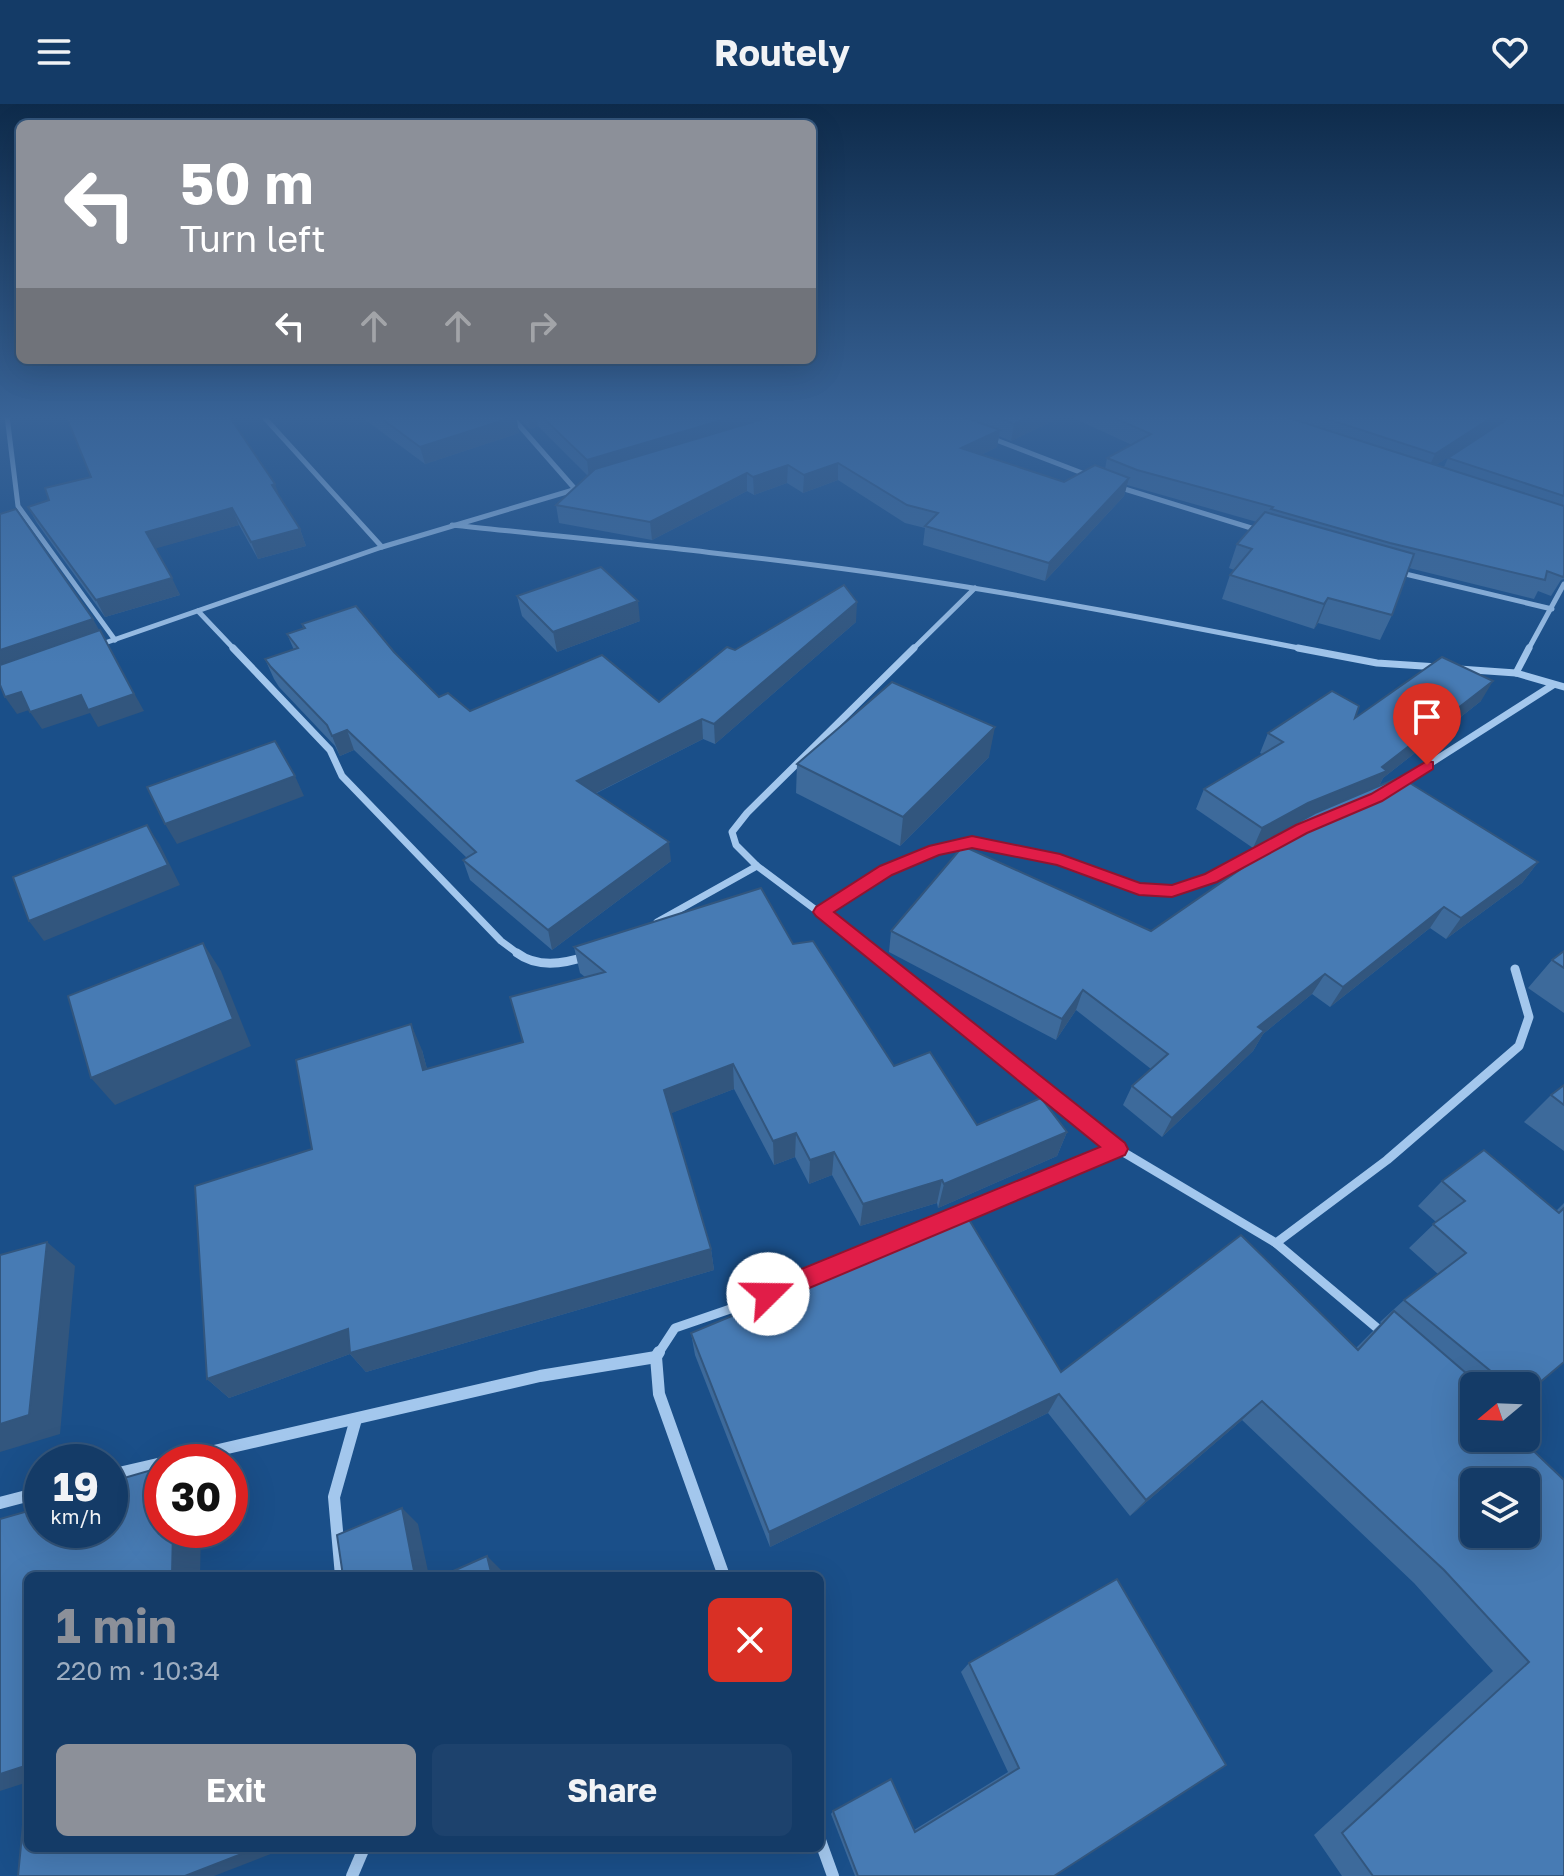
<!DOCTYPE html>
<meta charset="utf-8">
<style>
body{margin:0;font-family:"Golos Text",sans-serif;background:#1d426d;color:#f1f3f6;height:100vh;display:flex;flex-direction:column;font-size:30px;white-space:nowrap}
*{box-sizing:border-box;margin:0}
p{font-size:26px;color:#9dadc0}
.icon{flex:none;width:44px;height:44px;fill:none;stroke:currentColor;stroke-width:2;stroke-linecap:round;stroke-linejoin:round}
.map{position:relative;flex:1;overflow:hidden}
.panel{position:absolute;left:24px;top:1468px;width:800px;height:280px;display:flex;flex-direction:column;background:#143b67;border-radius:12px;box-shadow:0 8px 32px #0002,0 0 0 2px #33557b}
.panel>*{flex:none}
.top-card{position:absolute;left:16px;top:16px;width:800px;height:244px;border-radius:12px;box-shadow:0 8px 32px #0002,0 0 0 2px #33557b;background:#8c9099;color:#fff;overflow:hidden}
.needle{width:52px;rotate:251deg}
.tools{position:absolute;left:1460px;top:1268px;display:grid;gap:16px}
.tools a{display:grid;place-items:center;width:80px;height:80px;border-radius:12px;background:#143b67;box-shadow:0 8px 32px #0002,0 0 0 2px #33557b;font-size:40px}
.speed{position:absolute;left:24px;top:1340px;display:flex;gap:16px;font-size:40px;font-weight:700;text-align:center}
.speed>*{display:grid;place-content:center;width:104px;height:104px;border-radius:50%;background:#143b67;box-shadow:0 8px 32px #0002,0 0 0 2px #33557b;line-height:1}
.speed small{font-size:20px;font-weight:400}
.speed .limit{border:12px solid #d22;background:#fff;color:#111}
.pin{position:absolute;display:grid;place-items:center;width:68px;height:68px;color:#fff;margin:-82px -34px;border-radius:50% 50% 50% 0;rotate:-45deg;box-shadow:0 0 8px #0007}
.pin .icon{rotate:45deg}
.me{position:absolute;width:88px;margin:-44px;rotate:68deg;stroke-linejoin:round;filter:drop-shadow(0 0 6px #0008)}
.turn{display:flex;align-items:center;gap:28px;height:168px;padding:0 32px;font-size:36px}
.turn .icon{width:104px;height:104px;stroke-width:2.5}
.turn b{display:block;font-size:56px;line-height:68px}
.lanes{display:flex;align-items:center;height:76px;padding:0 32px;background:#0003;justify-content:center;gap:40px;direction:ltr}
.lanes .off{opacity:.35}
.round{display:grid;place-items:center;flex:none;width:84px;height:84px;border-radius:12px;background:#1d426d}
.head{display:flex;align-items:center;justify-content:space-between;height:136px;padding:0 32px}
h1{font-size:48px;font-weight:700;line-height:60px;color:#8c9099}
.action{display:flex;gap:16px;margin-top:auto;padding:16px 32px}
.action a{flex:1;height:92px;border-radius:12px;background:#8c9099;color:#fff;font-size:32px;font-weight:700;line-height:92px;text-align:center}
.action a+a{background:#1d426d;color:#f1f3f6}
header{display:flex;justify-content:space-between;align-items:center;height:104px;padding:0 32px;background:#143b67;font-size:36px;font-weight:700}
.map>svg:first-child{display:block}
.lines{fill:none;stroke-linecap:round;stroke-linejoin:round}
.street-far3{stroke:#a3c7ed;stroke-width:5}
.street-far2{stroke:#a3c7ed;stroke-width:7}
.street-far1{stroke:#a3c7ed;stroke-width:9}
.street{stroke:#a3c7ed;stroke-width:12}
.wall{fill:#3d6a9b}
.shaded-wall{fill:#32567e}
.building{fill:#477bb4;stroke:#32567e;stroke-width:2;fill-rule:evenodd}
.route{fill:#e11d48;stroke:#92132f;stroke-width:2}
</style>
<header><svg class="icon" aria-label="menu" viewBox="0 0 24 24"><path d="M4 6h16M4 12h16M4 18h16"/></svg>Routely<svg class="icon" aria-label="heart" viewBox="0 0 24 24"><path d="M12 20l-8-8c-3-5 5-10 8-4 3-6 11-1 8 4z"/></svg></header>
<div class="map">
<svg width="1564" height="1772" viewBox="0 0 1564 1772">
<rect width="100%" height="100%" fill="#1a4f89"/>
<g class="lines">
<g class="street-far3">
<path d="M7 312 18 402 115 536"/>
<path d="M263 312 382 443"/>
<path d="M511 312 575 385"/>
<path d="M991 334 1090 372"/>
<path d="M1118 383 1261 427"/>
<path d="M452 421C605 437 758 452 909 474 1043 494 1176 520 1309 546"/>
<path d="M1397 468 1552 505"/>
<path d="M198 507 235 546"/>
<path d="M99 541 382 443 580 384"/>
<path d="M912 546 975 484"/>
<path d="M1528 546 1564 480"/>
</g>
<g class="street-far2">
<path d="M233 544 330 646 342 672 501 837 520 851"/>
<path d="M1298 544 1377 559 1438 563"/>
<path d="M1459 565 1516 569 1564 583"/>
<path d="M1516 569 1529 544"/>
<path d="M1398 680 1553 581"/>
<path d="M822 808C866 779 916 741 971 738 994 737 1061 756 1084 765 1111 775 1142 791 1172 787 1209 781 1246 755 1278 738"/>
<path d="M657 818 757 762"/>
<path d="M876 851 757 762 736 741 732 728 747 709 914 544"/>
</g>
<g class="street-far1">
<path d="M517 849C537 864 564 860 587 852"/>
<path d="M873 849 1118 1045 1276 1139 1383 1229"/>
<path d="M1276 1139 1387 1056 1519 942 1529 913 1515 865"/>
<path d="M658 1250 675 1224 739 1202 1118 1045"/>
</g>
<g class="street">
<path d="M659 1248 656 1253 659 1290 724 1472"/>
<path d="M110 1371 540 1272 656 1253"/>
<path d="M0 1399 42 1388"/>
<path d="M341 1472 334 1393 356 1315"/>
<path d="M820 1736 833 1772"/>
<path d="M352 1772 364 1744"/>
</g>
</g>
<g class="wall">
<path d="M360 312H516L519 329 425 360Z"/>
<path d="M517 312H1063L1011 337 999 332 997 343 981 351 1064 378 1105 365 1107 354 1132 341 1069 312H1511L1436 361 1444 363 1448 354 1564 312V475L1561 476 1551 492 1538 487 1534 495 1409 464 1392 511 1380 536 1318 519 1314 525 1222 495 1230 471 1234 466 1229 464 1237 440 1257 418 1127 381 1124 392 1045 477 923 441 925 424 905 419 838 376 803 389 787 379 754 391 747 387 652 436 559 419 556 401 588 372 538 322 530 325Z"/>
<path d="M281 396 300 425 306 442 258 455 239 421 155 444 180 491 105 513 37 419 28 403Z"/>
<path d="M517 492 640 517 557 548 522 512Z"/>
<path d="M856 518 715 640 703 635 595 690 671 757 552 846 470 776 463 756 467 754 354 646 340 652 335 642 279 583 274 575 265 555 294 546 287 530 303 524 302 520 394 548 439 593 470 607 659 598 735 546Z"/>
<path d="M1481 597 1383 674 1379 682 1538 758 1522 779 1446 835 1430 824 1330 903 1312 890 1263 930 1253 947 1162 1033 1123 1001 1132 982 1151 965 1076 906 1056 936 889 848 891 827H1151L1268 746 1274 732 1253 744 1196 705 1204 685 1262 650 1260 649 1268 629 1355 614Z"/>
<path d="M989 653 900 742 796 689 797 660Z"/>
<path d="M793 840 894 962 977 1021 1067 1028 1057 1052 938 1104 937 1099 860 1122 832 1071 809 1080 795 1053 774 1061 734 985 671 1009 711 1145 714 1166 366 1268 350 1250 229 1294 207 1275 312 1045 422 946 427 965 523 938 585 873 580 869 574 843Z"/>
<path d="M1564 847V909L1528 884 1552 856Z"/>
<path d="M1564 981V1047L1524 1018 1551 991Z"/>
<path d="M1442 1077 1557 1106 1564 1099V1258L1526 1282H1474V1334H1520L1564 1772H1342L1314 1731 1493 1567 1414 1479 1242 1316 1130 1412 1048 1309 770 1443 695 1251 691 1229 1061 1268 1356 1244 1381 1219 1380 1218 1404 1196 1438 1170 1409 1144 1436 1118 1418 1102Z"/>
<path d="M1117 1475 1054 1772H855L831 1710 833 1707 914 1726 1008 1668 961 1568 969 1559Z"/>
</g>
<g class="shaded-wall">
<path d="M516 312 519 329 425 360 420 343Z"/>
<path d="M528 312H536L538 322 530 325Z"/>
<path d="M736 312H793L589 374 587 356Z"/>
<path d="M1030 312H1063L1011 337 1014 320Z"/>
<path d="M1494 312H1511L1427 367 1435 350Z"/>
<path d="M1000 326 997 343 959 362 961 344Z"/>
<path d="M838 359V376L803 389 804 371Z"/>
<path d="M788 361 787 379 754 391 753 373Z"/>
<path d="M747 369V387L652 436 650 418Z"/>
<path d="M1129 374 1124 392 1045 477 1049 459Z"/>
<path d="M275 380 281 396 272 381Z"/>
<path d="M232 404 239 421 154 445 146 428Z"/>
<path d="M300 425 306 442 258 455 251 438Z"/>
<path d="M172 474 180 491 105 513 96 496Z"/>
<path d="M1328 494 1318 519 1314 525 1324 500Z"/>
<path d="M638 497 640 517 557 548 553 528Z"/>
<path d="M857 498 856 518 715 640 714 620Z"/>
<path d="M93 515 144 607 98 623 90 609 42 625 30 608 81 591 134 590 0 568V546Z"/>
<path d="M1493 577 1481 597 1383 674 1376 687 1298 719 1253 744 1262 724 1308 699 1382 663Z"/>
<path d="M21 588 32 605 17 610 5 593Z"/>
<path d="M702 615 703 635 580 697 577 677Z"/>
<path d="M995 623 989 653 900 742 903 713Z"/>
<path d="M347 626 354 646 340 652 332 632Z"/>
<path d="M295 672 304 692 177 740 165 720Z"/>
<path d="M147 721 160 741 180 781 44 837 29 817Z"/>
<path d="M669 738 671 757 552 846 548 826Z"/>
<path d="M1538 758 1522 779 1446 835 1461 814Z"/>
<path d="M1444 803 1430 824 1330 903 1343 883Z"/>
<path d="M203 839 221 867 251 942 115 1001 91 974Z"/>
<path d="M1325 870 1312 890 1263 930 1253 947 1162 1033 1172 1014 1258 923Z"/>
<path d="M1083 886 1076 906 1056 936 1062 915Z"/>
<path d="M411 920 422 946 434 991 423 966Z"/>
<path d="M733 960 734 985 667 1011 664 986Z"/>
<path d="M1067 1028 1057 1052 938 1104 944 1080Z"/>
<path d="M796 1029 795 1053 774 1061 773 1037Z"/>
<path d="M834 1048 832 1071 809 1080 810 1056Z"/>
<path d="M942 1076 937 1099 860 1122 863 1100Z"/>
<path d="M47 1138 75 1162 60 1330 0 1348V1320Z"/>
<path d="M711 1145 714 1166 366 1268 350 1250 229 1294 207 1275 348 1225Z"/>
<path d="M1059 1290 1048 1309 770 1443 769 1428Z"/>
<path d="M1262 1297 1242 1316 1130 1412 1146 1396Z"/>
<path d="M402 1404 418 1420 429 1472H415Z"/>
<path d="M173 1426H201L200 1472H172Z"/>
<path d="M487 1452 501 1466 502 1472H492Z"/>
<path d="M28 1661V1678L0 1687V1670Z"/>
<path d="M257 1744H286L214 1772H185Z"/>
</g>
<g class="building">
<path d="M66 312H229L275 380 272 381 300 425 251 438 232 404 146 428 172 474 96 496 28 403 49 396 45 384 91 373Z"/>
<path d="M378 312H516L420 343Z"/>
<path d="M541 312H736L587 356Z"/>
<path d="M773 312H961L1000 326 961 344 1064 378 1095 361 1129 374 1049 459 925 422 938 409 907 401 838 359 804 371 788 361 753 373 747 369 650 418 556 401 595 365Z"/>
<path d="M993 312H1030L1014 320Z"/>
<path d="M1110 312H1283L1564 402V471L1563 473 1547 467 1545 476 1390 439 1271 405 1273 403 1137 366 1107 354 1151 330Z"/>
<path d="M1318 312H1494L1435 350Z"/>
<path d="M1512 312H1564V392L1448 354Z"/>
<path d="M16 405 93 515 0 546V410Z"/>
<path d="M1265 408 1414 450 1392 511 1328 494 1324 500 1230 471 1252 445 1237 440Z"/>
<path d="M601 463 638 497 553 528 517 492Z"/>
<path d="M844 481 857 498 714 620 702 615 577 677 669 738 548 826 463 756 476 748 347 626 332 632 327 621 271 563 265 555 298 544 287 530 305 524 302 520 356 502 394 548 439 593 448 589 470 607 602 551 659 598 727 543 735 546Z"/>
<path d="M100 526 134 590 88 606 81 591 30 608 21 588 5 593 0 581V561Z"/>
<path d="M1442 553 1493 577 1382 663 1387 667 1308 699 1262 724 1204 685 1283 638 1268 629 1332 587 1359 602 1355 614Z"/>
<path d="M892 578 995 623 903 713 797 660Z"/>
<path d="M275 637 295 672 165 720 147 683Z"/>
<path d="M1400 673 1538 758 1461 814 1444 803 1343 883 1325 870 1258 923 1264 927 1172 1014 1132 982 1168 950 1083 886 1062 915 891 827 963 742 1151 827 1283 736 1275 731 1315 709Z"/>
<path d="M147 721 168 761 29 817 13 773Z"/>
<path d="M761 784 793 840 813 837 894 962 930 948 977 1021 1041 994 1067 1028 944 1080 942 1076 863 1100 834 1048 810 1056 796 1029 773 1037 733 960 664 986 711 1145 350 1249 348 1225 207 1275 195 1082 312 1045 296 956 411 920 423 966 523 938 510 893 605 868 574 843Z"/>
<path d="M203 839 233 915 91 974 68 892Z"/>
<path d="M1564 847V864L1552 856Z"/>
<path d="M1564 981V1001L1551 991Z"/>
<path d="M1484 1046 1559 1109 1564 1104V1258L1526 1290V1282H1509L1404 1196 1466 1149 1433 1120 1465 1097 1442 1077Z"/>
<path d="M968 1114 1061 1268 1241 1131 1358 1246 1394 1207 1481 1282H1474V1334H1520L1564 1376V1772H1373L1342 1729 1529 1558 1444 1466 1262 1297 1146 1396 1059 1290 769 1428 691 1229ZM1474 1378H1526V1430H1474Z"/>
<path d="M47 1138 29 1311 0 1320V1151Z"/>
<path d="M162 1363V1426H173L172 1472H28V1661L0 1670V1415L42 1403V1426H110V1378Z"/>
<path d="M402 1404 415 1472H343L337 1431Z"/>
<path d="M487 1452 492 1472H442Z"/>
<path d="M1117 1475 1226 1661 1054 1772H858L833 1707 891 1675 915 1728 1019 1664 969 1559Z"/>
<path d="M28 1669V1744H257L185 1772H18Z"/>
</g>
<linearGradient id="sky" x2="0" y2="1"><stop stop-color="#0e2b4b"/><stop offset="0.56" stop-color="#386397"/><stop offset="1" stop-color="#386397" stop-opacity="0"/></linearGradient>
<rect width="1564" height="560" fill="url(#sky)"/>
<path class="route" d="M1427 657 1433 658V665L1382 697 1307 729 1217 778 1172 793 1139 791 1057 761 972 744 939 751 892 771 834 808 1125 1039 1128 1045 1125 1051 776 1198 768 1201 760 1198 757 1190 760 1182 1100 1043 816 812 813 808 816 803 880 762 929 742 972 732 1060 750 1140 779 1172 781 1205 770 1296 721 1371 690Z"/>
</svg>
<div class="tools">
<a><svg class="needle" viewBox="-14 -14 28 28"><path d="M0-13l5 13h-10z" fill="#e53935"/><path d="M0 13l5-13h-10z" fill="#9dadc0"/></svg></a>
<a><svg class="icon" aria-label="layers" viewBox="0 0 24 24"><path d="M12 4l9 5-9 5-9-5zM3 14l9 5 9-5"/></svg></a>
</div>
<div class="speed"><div>19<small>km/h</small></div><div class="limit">30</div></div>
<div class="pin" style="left:1427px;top:661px;background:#d93025"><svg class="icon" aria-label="arrive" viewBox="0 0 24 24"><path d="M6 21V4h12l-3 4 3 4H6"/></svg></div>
<svg class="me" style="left:768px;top:1190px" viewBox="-20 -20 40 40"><circle r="19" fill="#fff"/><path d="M0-13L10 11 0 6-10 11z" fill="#e11d48"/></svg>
<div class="top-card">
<div class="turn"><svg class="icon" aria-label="left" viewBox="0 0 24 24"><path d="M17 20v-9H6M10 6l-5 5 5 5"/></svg><div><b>50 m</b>Turn left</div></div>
<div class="lanes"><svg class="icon" aria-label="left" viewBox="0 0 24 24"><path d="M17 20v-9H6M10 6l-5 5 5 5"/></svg><svg class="icon off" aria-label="ahead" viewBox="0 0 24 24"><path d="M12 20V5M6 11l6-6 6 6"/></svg><svg class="icon off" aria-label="ahead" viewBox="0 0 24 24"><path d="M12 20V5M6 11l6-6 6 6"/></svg><svg class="icon off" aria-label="right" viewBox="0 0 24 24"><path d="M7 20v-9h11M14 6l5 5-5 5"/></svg></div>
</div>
<section class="panel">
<div class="head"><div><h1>1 min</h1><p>220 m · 10:34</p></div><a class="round" style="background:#d93025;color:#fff"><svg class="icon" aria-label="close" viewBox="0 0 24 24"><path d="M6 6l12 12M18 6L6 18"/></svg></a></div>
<div class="action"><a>Exit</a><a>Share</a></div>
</section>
</div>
